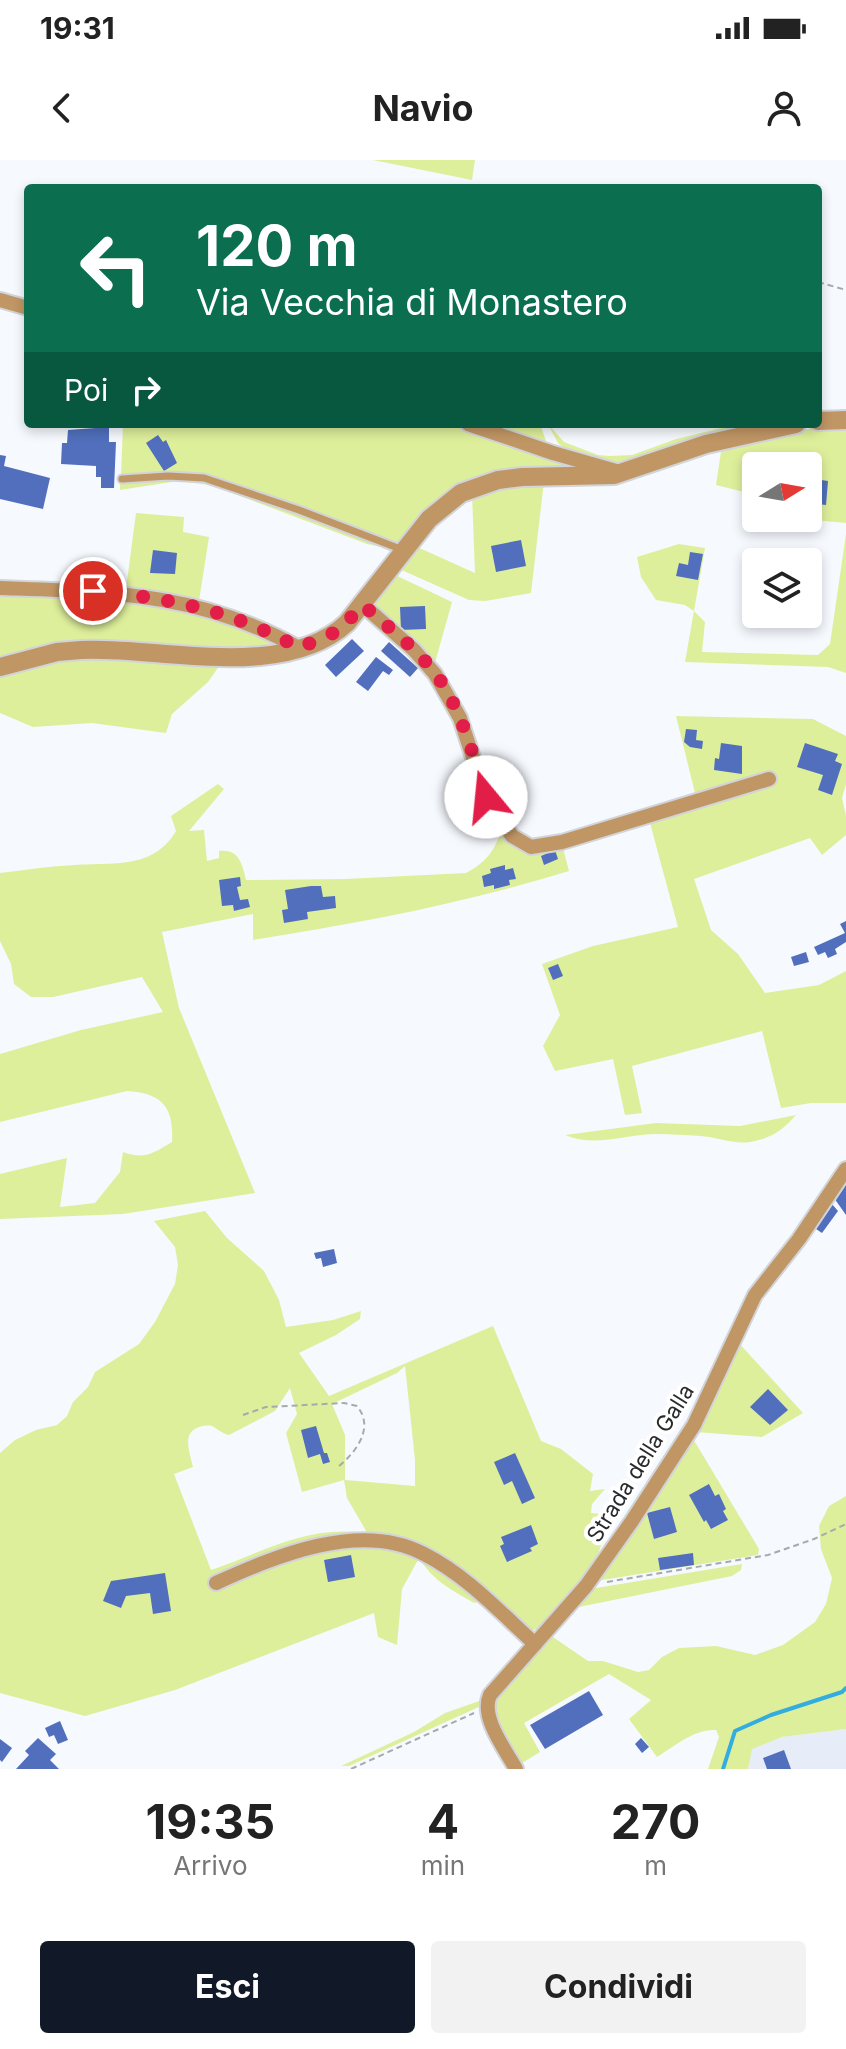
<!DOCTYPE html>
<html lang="it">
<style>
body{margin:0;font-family:Inter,sans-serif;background:#f2f2f2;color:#222;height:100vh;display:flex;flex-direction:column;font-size:30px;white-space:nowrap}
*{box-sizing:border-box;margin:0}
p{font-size:26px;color:#767676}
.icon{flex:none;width:44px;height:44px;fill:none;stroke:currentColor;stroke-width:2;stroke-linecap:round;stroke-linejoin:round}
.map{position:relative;height:1609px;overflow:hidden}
.drawer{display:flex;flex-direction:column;background:#fff;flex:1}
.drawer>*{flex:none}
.top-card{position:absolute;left:24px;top:24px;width:798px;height:244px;border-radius:8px;box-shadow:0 4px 12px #0003;background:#0b6e4f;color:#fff;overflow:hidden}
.needle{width:52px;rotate:79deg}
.tools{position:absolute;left:742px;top:292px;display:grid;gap:16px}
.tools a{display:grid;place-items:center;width:80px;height:80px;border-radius:8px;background:#fff;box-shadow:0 4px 12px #0003;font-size:40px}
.pin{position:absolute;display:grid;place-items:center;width:68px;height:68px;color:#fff;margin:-34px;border:4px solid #fff;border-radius:50%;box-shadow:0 2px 8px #0007}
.me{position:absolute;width:88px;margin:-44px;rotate:343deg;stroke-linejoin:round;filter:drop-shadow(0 0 6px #0008)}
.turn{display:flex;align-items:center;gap:28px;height:168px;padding:0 40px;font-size:36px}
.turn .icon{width:104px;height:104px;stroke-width:2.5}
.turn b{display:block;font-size:56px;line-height:68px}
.then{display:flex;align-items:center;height:76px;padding:0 40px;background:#0003;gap:16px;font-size:30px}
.eta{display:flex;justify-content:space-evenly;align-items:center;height:136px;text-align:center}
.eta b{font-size:48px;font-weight:700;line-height:56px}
.primary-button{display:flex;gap:16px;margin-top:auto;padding:16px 40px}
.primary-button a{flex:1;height:92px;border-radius:8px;background:#111827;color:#fff;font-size:32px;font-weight:700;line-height:92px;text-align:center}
.primary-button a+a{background:#f2f2f2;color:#222}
.status{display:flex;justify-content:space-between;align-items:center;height:56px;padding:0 40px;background:#fff;direction:ltr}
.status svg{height:22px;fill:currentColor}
header{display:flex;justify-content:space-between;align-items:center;height:104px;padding:0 40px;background:#fff;font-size:36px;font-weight:700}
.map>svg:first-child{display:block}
.built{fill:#e6ecf8}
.green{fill:#deef9b;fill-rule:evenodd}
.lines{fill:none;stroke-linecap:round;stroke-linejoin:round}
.stream{stroke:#33addf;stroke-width:4}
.building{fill:#516fbd}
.service-casing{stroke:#d1d4d8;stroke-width:11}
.minor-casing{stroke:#d1d4d8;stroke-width:18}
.tertiary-casing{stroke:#d1d4d8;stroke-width:22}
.path{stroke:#a7a9ad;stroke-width:2;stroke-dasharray:6 4;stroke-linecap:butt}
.service{stroke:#c19665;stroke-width:7}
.minor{stroke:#c19665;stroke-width:14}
.tertiary{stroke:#c19665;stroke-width:18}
.route{stroke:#e11d48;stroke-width:14;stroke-dasharray:0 25.2}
.labels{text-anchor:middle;stroke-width:8;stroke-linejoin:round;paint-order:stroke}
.street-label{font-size:22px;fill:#292a2c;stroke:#fff}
</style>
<div class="status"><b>19:31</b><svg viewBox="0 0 49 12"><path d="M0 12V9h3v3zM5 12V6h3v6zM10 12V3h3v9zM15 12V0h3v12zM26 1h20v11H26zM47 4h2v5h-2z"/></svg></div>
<header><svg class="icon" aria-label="back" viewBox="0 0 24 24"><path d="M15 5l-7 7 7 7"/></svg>Navio<svg class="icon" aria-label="person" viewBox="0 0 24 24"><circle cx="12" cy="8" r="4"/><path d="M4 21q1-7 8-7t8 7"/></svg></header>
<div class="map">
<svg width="846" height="1609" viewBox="0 0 846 1609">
<rect width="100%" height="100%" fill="#f6f9fe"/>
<path class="built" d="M846 1569V1609H748L751 1589 782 1577Z"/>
<g class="green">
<path d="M373 0H475L472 20Z"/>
<path d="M123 264H451L601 311 509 313 399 384 205 314 169 312 121 316Z"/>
<path d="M482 264H540L546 281 543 283Z"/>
<path d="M548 264 564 282 598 295 610 296 632 295 676 279 737 264H767L621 306 569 292 558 283Z"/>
<path d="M846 266V363L792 358H808V306H756V347L751 345 752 334 716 325 722 285 796 270Z"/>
<path d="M168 318 202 320 309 357 387 388 367 384 211 325 178 321 120 330V322Z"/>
<path d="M544 321 531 433 485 441 469 440 397 408 415 386 475 413 472 333Z"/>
<path d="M136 353 184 357 183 372 209 377 199 441 126 429Z"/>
<path d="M846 374V513L828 507 685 502 694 451 685 445 656 440 641 417 637 397 679 384 705 388 694 451 705 462 702 492 818 495 830 484Z"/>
<path d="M393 414 452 442 434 506 370 445Z"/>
<path d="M0 432 93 435 192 448 287 487 222 494 0 502Z"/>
<path d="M71 496 222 502 208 522 172 554 166 573 92 563 33 567 0 553V511Z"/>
<path d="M676 556 813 559 846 576V624L842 638 846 656V675L822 695 810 678 694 719 711 770 738 794 765 833 819 825 846 811V943H811L781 948 762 871 632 906 642 953 625 955 613 899 555 911 543 886 560 855 542 804 593 786 678 767 650 663 776 621 774 613 696 637Z"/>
<path d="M218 624 224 629 189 671 204 670 207 701 219 698V691C239 689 242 703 246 720L345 719 466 713C486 703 495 690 502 669 526 697 528 691 563 688L569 711C466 743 360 763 253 780V754L162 772 179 848 255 1033 123 1054 0 1059V1014L67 998 60 1047 95 1043 120 1012 123 992C144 1000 154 993 172 982 174 948 163 933 127 931L0 962V894L81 870 163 852 142 817 53 837H31L14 824 11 804 0 781V713C25 710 50 706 75 705 113 702 153 710 176 671L171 656Z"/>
<path d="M796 955C784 969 773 977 755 981 736 986 719 977 700 976 686 975 671 974 657 974 626 974 594 988 565 975L656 963 740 966Z"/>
<path d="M205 1051 227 1078 264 1111 279 1140 286 1167 333 1160 361 1151 360 1159 336 1175 299 1193 329 1236 493 1166 541 1281 561 1289 593 1314 590 1331 605 1329 592 1344 591 1353 603 1354 615 1340 634 1329 607 1367 595 1404 541 1468 529 1471C499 1444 450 1395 413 1383 399 1378 384 1376 369 1376L347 1338 344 1320 302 1332 286 1273 297 1254 290 1228 275 1251 229 1275C221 1273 218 1269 212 1266 208 1265 202 1266 199 1267 181 1273 190 1293 193 1307L174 1314 211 1410C259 1394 301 1368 354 1372L356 1376C306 1380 260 1398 214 1418L218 1427C278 1406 355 1365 420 1398 441 1409 460 1426 480 1441L474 1443C452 1430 433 1421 419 1398L402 1429 397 1485 378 1477 374 1453 175 1530 85 1556 0 1533V1293L15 1280 36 1270 57 1265 67 1256 73 1242 88 1227 95 1212 139 1184 155 1162 175 1124 178 1105 175 1087 154 1061ZM405 1206 415 1300V1326L345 1320V1275L332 1244 397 1213Z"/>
<path d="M737 1181 803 1253 762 1277 696 1272Z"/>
<path d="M692 1277 759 1389 758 1395 596 1421Z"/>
<path d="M846 1336V1569L782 1577 752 1589 748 1609H708L719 1577 716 1570C694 1569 675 1586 657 1597L629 1559 651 1540 609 1514 524 1563 540 1592 519 1605 492 1553 498 1532 550 1475 588 1501H603L638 1512 649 1510 662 1497 679 1488 716 1486 755 1495 783 1485 815 1462 826 1444 832 1418 821 1389 819 1366 829 1346Z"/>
<path d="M742 1404 741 1410 732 1416 574 1448 590 1429Z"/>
<path d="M482 1540 481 1546 349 1606H341L414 1572 445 1553Z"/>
</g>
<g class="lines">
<path class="stream" d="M723 1609 735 1571 771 1555 842 1532 846 1528"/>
</g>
<g class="building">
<path d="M109 267V282H116L114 328H101V317H96V306L61 304 62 283H67L68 270Z"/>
<path d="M158 275 163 282 166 280 177 303 164 311 146 283Z"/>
<path d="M0 295 6 296 4 306 50 318 43 349 0 339Z"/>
<path d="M808 318 828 321 826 345 808 343Z"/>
<path d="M521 380 526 406 496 412 491 386Z"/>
<path d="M153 390 177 393 175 414 150 413Z"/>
<path d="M690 392 703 394 698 420 676 416 679 403 688 405Z"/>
<path d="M425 446 426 469 401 470 400 447Z"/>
<path d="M352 479 364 491 336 517 325 505Z"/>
<path d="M389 482 418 508 410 517 381 491Z"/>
<path d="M376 497 393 510 389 515 383 511 368 531 356 522Z"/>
<path d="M686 569 697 570 696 580 703 581 702 589 690 587 684 582Z"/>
<path d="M721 583 742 586V614L714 610 715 598 719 599Z"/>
<path d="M805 583 838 594 835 601 842 604 832 635 818 630 823 615 797 607Z"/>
<path d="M555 690 558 699 544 705 541 696Z"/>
<path d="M505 705V710L513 708 516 719 509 720 510 725 494 729V725L484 727 482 716 491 713 490 709Z"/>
<path d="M240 717 241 726 237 727 240 740 248 739 250 747 234 751 233 745 222 746 219 720Z"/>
<path d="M311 726H321L323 737 335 736 336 748 307 752 308 759 284 763 282 750 288 749 285 730Z"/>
<path d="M846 761V782L835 789 837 794 828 798 825 792 818 795 814 787 845 773 840 764Z"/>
<path d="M806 792 809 802 794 806 791 797Z"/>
<path d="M558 804 563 816 553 820 548 808Z"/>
<path d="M846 1023V1055L834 1038Z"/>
<path d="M831 1043 838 1051 822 1073 813 1067Z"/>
<path d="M334 1089 337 1103 323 1107 321 1098 316 1099 314 1093Z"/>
<path d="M768 1229 788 1250 770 1265 750 1247Z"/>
<path d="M316 1266 324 1293H327L330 1302 323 1304 320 1294 308 1298 301 1270Z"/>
<path d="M515 1293 535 1338 522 1344 512 1321 504 1325 494 1302Z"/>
<path d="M709 1324 715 1336 719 1334 726 1349 723 1351 728 1360 711 1369 706 1360 704 1362 689 1335Z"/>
<path d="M670 1347 677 1372 654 1379 647 1353Z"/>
<path d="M531 1365 538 1384 530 1388 532 1391 507 1402 500 1386 504 1384 501 1377Z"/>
<path d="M693 1393 694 1405 660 1410 658 1398Z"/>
<path d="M351 1395 355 1417 328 1422 324 1400Z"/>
<path d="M165 1413 171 1451 153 1454 150 1433 126 1436 121 1448 103 1441 111 1421Z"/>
<path d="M589 1531 603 1555 545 1589 530 1565Z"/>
<path d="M60 1561 68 1580 58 1584 54 1575 49 1577 45 1568Z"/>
<path d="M38 1578 56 1594 50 1600 59 1609H16L29 1595 25 1591Z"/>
<path d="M641 1578 649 1587 642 1593 635 1584Z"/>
<path d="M0 1579 12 1588 2 1602 0 1600Z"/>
<path d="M784 1590 791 1609H767L763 1598Z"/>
</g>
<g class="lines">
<g class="service-casing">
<path id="service" d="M122 319 168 316 204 318 299 350 403 390"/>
</g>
<g class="minor-casing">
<g id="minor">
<path d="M0 140 28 148"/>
<path d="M468 264 553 293 616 311"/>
<path d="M0 428C111 432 199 432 299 488"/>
<path d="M363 445 414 490 435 514 460 558 487 640 512 676 531 687 562 682 769 619"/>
<path d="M216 1423C276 1396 360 1360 424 1394 466 1415 501 1453 535 1484"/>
<path d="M516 1609C505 1589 480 1557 490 1535L586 1426 632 1361 694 1265 755 1135 799 1079 846 1009"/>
</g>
</g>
<g class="tertiary-casing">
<g id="tertiary">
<path d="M818 261 846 260"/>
<path d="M0 507 57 492 81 490C159 486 283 522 347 463L429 359 461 333 498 320 522 317 614 315 706 284 796 264"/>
</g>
</g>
<g class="path">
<path d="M818 122 846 130"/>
<path d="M243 1255 266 1247 344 1243 357 1246C375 1268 356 1292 338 1307"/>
<path d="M607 1422 768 1395 814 1379 846 1364"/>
<path d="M351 1609 474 1553"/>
</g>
<use href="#service" class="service"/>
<use href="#minor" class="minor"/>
<use href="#tertiary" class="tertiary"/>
</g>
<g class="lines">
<path class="route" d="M93 431C170 438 231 450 299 488L338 471 363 445C383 463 406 480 424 500 459 537 471 589 486 637"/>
</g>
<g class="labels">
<g class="street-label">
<text transform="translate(640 1303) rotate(-58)" y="8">Strada della Galla</text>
</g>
</g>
</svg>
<div class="tools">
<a><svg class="needle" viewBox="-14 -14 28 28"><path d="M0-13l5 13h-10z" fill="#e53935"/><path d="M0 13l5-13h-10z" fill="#767676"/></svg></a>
<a><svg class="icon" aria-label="layers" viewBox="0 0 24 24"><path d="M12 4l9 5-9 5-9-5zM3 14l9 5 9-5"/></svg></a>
</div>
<div class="pin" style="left:93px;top:431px;background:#d93025"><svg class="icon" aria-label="arrive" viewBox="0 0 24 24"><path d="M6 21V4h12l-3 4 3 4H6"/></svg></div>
<svg class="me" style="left:486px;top:637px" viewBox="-20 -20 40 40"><circle r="19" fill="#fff"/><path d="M0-13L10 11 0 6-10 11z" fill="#e11d48"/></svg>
<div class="top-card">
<div class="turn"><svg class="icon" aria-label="left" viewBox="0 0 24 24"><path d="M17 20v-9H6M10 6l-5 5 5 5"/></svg><div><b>120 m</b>Via Vecchia di Monastero</div></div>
<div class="then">Poi<svg class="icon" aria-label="right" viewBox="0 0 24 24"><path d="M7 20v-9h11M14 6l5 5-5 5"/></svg></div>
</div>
</div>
<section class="drawer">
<div class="eta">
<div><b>19:35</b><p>Arrivo</p></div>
<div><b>4</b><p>min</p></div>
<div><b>270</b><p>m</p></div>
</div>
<div class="primary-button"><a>Esci</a><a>Condividi</a></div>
</section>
